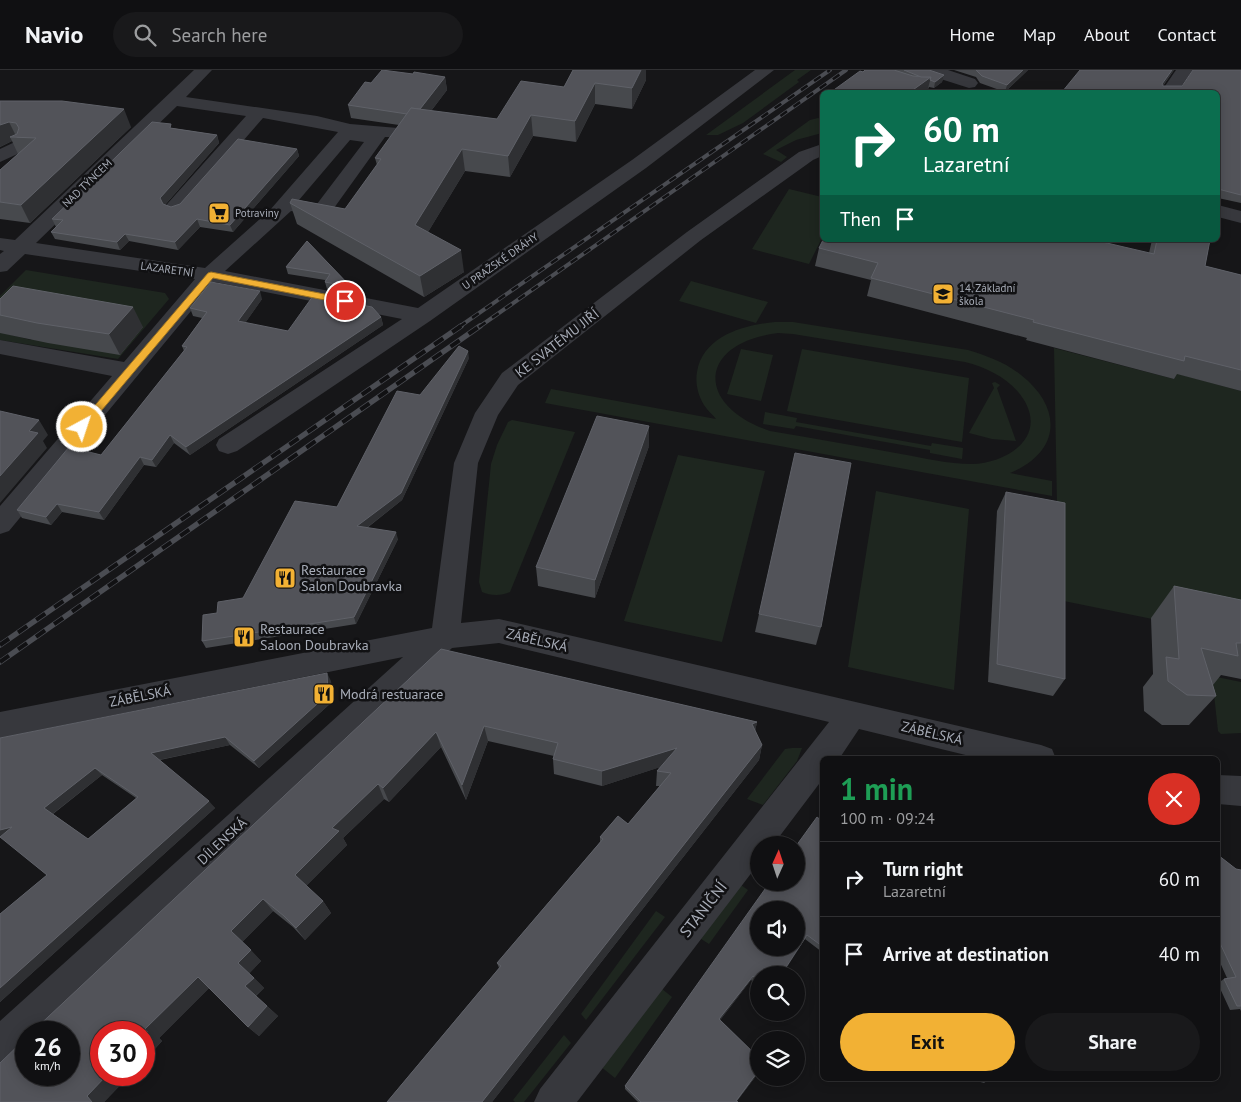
<!DOCTYPE html>
<meta charset="utf-8">
<style>
body{margin:0;font-family:"PT Sans",sans-serif;background:#19191b;color:#f1f3f6;height:100vh;display:flex;flex-direction:column;font-size:19px;white-space:nowrap}
*{box-sizing:border-box;margin:0}
p{font-size:16px;color:#9c9d9f}
.icon{flex:none;width:28px;height:28px;fill:none;stroke:currentColor;stroke-width:2;stroke-linecap:round;stroke-linejoin:round}
.map{position:relative;flex:1;overflow:hidden}
.drawer{position:absolute;left:820px;top:686px;width:400px;height:325px;display:flex;flex-direction:column;background:#101012;border-radius:8px;box-shadow:0 2px 12px #0003,0 0 0 1px #303032}
.drawer>*{flex:none}
.hud{position:absolute;left:820px;top:20px;width:400px;height:152px;border-radius:8px;box-shadow:0 2px 12px #0003,0 0 0 1px #303032;background:#0b6e4f;color:#fff;overflow:hidden}
.needle{width:32px;rotate:3deg}
.buttons{position:absolute;left:750px;top:766px;display:grid;gap:10px}
.buttons a{display:grid;place-items:center;width:55px;height:55px;border-radius:50%;background:#101012;box-shadow:0 2px 12px #0003,0 0 0 1px #303032;font-size:25px}
.speed{position:absolute;left:15px;top:951px;display:flex;gap:10px;font-size:25px;font-weight:700;text-align:center}
.speed>*{display:grid;place-content:center;width:65px;height:65px;border-radius:50%;background:#101012;box-shadow:0 2px 12px #0003,0 0 0 1px #303032;line-height:1}
.speed small{font-size:12px;font-weight:400}
.speed .limit{border:8px solid #d22;background:#fff;color:#111}
.pin{position:absolute;display:grid;place-items:center;width:42px;height:42px;color:#fff;margin:-21px;border:2px solid #fff;border-radius:50%;box-shadow:0 1px 5px #0007}
.me{position:absolute;width:55px;margin:-28px;rotate:40deg;stroke-linejoin:round;filter:drop-shadow(0 0 4px #0008)}
.turn{display:flex;align-items:center;gap:18px;height:105px;padding:0 20px;font-size:22px}
.turn .icon{width:65px;height:65px;stroke-width:2.5}
.turn b{display:block;font-size:35px;line-height:42px}
.then{display:flex;align-items:center;height:48px;padding:0 20px;background:#0003;gap:10px;font-size:19px}
.round{display:grid;place-items:center;flex:none;width:52px;height:52px;border-radius:26px;background:#19191b}
.summary{display:flex;align-items:center;justify-content:space-between;height:85px;padding:0 20px}
h1{font-size:30px;font-weight:600;line-height:38px;color:#1e9e55}
.action{display:flex;gap:10px;margin-top:auto;padding:10px 20px}
.action a{flex:1;height:58px;border-radius:30px;background:#f2b134;color:#111;font-size:20px;font-weight:600;line-height:58px;text-align:center}
.action a+a{background:#19191b;color:#f1f3f6}
ul{padding:0;list-style:none}
li{display:flex;align-items:center;gap:15px;height:75px;padding:0 20px;border-top:1px solid #303032}
li div{flex:1}
li b{display:block;font-size:19px}
li em{font-style:normal}
header{display:flex;align-items:center;gap:30px;box-sizing:border-box;height:70px;padding:0 25px;background:#101012;border-bottom:1px solid #303032}
header strong{font-size:24px}
nav{display:flex;gap:28px;margin-inline-start:auto;font-size:18px}
.search{width:350px;height:45px;background:#19191b;display:flex;align-items:center;gap:12px;box-sizing:border-box;padding:0 18px;border-radius:28px;color:#9c9d9f;font-size:19px}
.map>svg:first-child{display:block}
.green{fill:#1e261f;fill-rule:evenodd}
.lines{fill:none;stroke-linecap:round;stroke-linejoin:round}
.minor{fill:#37383d;fill-rule:evenodd}
.rail-far1-casing{stroke:#4a4c52;stroke-width:4}
.rail-casing{stroke:#4a4c52;stroke-width:5.5}
.rail-far1{stroke:#111113;stroke-width:2.5;stroke-dasharray:8;stroke-linecap:butt}
.rail{stroke:#111113;stroke-width:4;stroke-dasharray:11;stroke-linecap:butt}
.wall{fill:#47494d;fill-rule:evenodd}
.shaded-wall{fill:#2f3033}
.building{fill:#525359;stroke:#5f6168;fill-rule:evenodd}
.route{fill:#f2b134;stroke:#9d7322}
.labels{text-anchor:middle;stroke-width:5;stroke-linejoin:round;paint-order:stroke}
.far-street-label{font-size:11px;fill:#a8adb8;stroke:#111113}
.far-poi-label{font-size:11px;fill:#a8adb8;stroke:#111113;text-anchor:start}
.street-label{font-size:14px;fill:#a8adb8;stroke:#111113}
.poi-label{font-size:14px;fill:#a8adb8;stroke:#111113;text-anchor:start}
.near-street-label{font-size:16px;fill:#a8adb8;stroke:#111113}
</style>
<header>
<strong>Navio</strong>
<div class="search"><svg class="icon" aria-label="search" viewBox="0 0 24 24"><circle cx="10" cy="10" r="6"/><path d="M15 15l6 6"/></svg>Search here</div>
<nav><a>Home</a><a>Map</a><a>About</a><a>Contact</a></nav>
</header>
<div class="map">
<svg width="1241" height="1032" viewBox="0 0 1241 1032">
<rect width="100%" height="100%" fill="#161618"/>
<g class="green">
<path d="M795 0H811L797 10 799 12 743 53 718 65H706Z"/>
<path d="M818 48 822 49V63L796 70 776 80 787 87 781 92 763 84 810 50Z"/>
<path d="M789 119 822 127V168L809 194 752 179Z"/>
<path d="M26 200 165 223 169 229 118 289 0 270V262L31 270 33 268 92 279 0 262V226Z"/>
<path d="M691 211 768 232 756 253 679 231Z"/>
<path d="M775 252H793L968 280C987 286 1005 292 1021 305 1063 338 1061 382 1010 403L1052 411V426L545 333 551 319 716 349C713 345 707 340 704 335 698 325 695 313 697 302 703 266 744 255 775 252ZM778 263 793 264 965 292C988 298 1011 309 1024 330 1047 368 1006 393 972 394 948 394 924 388 901 384 857 376 813 368 770 361 695 336 697 273 778 263Z"/>
<path d="M1054 278 1174 309 1175 303 1241 321V567L1054 529 1057 435Z"/>
<path d="M741 279 773 285 761 331 727 324Z"/>
<path d="M802 279 969 308 962 372 787 341Z"/>
<path d="M995 312 1000 315 997 318 1016 371 992 369 969 363 994 318 992 313Z"/>
<path d="M765 342 797 348 796 352 931 376 932 373 963 378 962 389 930 383V380L796 356 794 359 763 354Z"/>
<path d="M512 350 575 362 510 522C501 526 491 526 482 522L479 512 491 394 497 375 508 352Z"/>
<path d="M678 385 765 401 722 572 624 551Z"/>
<path d="M876 421 969 439 954 620 848 597Z"/>
<path d="M1212 606 1241 612V663L1221 664 1218 661Z"/>
<path d="M792 678H802L797 691 763 735 747 729 785 679Z"/>
<path d="M738 813 748 820 709 874 698 867Z"/>
<path d="M656 841 665 847 586 950 581 944Z"/>
<path d="M657 915 672 927 615 1008 600 996Z"/>
<path d="M564 965 571 973 524 1032H515L513 1030Z"/>
</g>
<g class="lines">
<g class="minor">
<path d="M194 0H212L186 27 317 46 350 54 398 58 404 59 407 63 404 67H385L329 145 322 147 291 141 225 201 418 238 632 90 755 0H774L646 98 430 251 237 381 228 384 219 381 216 375 219 369 402 249 215 212 9 461 0 464V436L112 306 0 284V270L124 292 195 209 25 184 7 201 0 202V184L4 181 0 180V168L15 170ZM177 36 246 46 168 133 165 137 168 141 175 143 182 141 263 48 338 62 270 140 205 198 36 173ZM350 70 364 72 317 134 299 130Z"/>
<path d="M923 0H948L975 9 978 13 975 17 969 18 925 4Z"/>
<path d="M1176 0H1193L1177 22H1161Z"/>
<path d="M17 71 24 73 26 77 24 81 0 92V79Z"/>
<path d="M822 74V86L813 90 701 170 518 315 498 345 478 393 461 553 499 549 1041 675 1052 679 1056 689H982L859 659 839 689H822V710L773 775H759V793L577 1032H534L540 1019 829 652 499 573 452 578 41 962H26V977L13 989 0 994V951L403 587 0 668V642L432 558 454 393 475 343 502 303 687 162 799 82Z"/>
<path d="M1218 135 1241 141V153L1218 147Z"/>
<path d="M1218 705 1241 706V736L1218 734Z"/>
</g>
<g class="rail-far1-casing">
<g id="rail-far1">
<path d="M459 257 830 0"/>
<path d="M479 257 846 0"/>
</g>
</g>
<g class="rail-casing">
<g id="rail">
<path d="M0 575 461 256"/>
<path d="M0 592 480 256"/>
</g>
</g>
<use href="#rail-far1" class="rail-far1"/>
<use href="#rail" class="rail"/>
</g>
<g class="wall">
<path d="M573 0 646 10 632 39 595 34 576 72 533 66 510 107 465 101 428 162 464 202 424 227 297 154 290 133 345 139 377 95 375 88 399 55 351 48 348 35 371 13 413 4 445 7 447 20 431 41 497 49 564 17Z"/>
<path d="M865 0H929L944 5 942 12 934 18 929 17 927 22H831Z"/>
<path d="M954 0H1028L1005 22 980 13 976 7Z"/>
<path d="M1174 0 1163 16H1182L1241 0V133L1218 128V22H1062Z"/>
<path d="M0 31 131 57 30 153 0 149V100L18 84 12 71 0 77Z"/>
<path d="M172 58 217 65 219 73 165 135 171 137 180 134 297 79 299 86 233 162 200 157 178 180 129 171 120 180 55 169 51 162 56 157 52 149Z"/>
<path d="M1152 170H1210L1205 196 1241 205V321L1177 304 1174 309 1026 270 1027 268 867 226 871 210 815 196 819 178 1149 183Z"/>
<path d="M307 171 351 217 353 224 327 219 325 212V210L288 204 286 197Z"/>
<path d="M0 229 143 257 120 285 48 273 0 263Z"/>
<path d="M262 229 245 253 288 261 381 247 383 255 190 385 174 373 156 397 144 395 104 450 62 442 51 455 22 448 17 440 101 385 184 281 182 276 202 248 193 246 190 238Z"/>
<path d="M469 288 402 430 367 458 398 469 356 554 206 578 202 571 217 543 243 528 337 437 420 325Z"/>
<path d="M649 376 595 528 538 516 536 497Z"/>
<path d="M1006 422 1065 609 1053 626 988 612 997 441Z"/>
<path d="M1174 516 1241 530V609L1221 605 1213 615 1216 626 1189 655H1162L1144 641 1143 617 1153 604 1151 548Z"/>
<path d="M759 544 821 557 816 575 755 562Z"/>
<path d="M441 579 757 652 755 661 762 675 759 690 492 1032H387L499 898 497 893 600 772V767L618 746 628 754 660 716H656L657 701 660 697 602 716 554 704 553 689 554 686 488 671 466 730 441 677 389 732 384 729 343 768 347 775 306 816 323 831 331 843 305 870 293 857 273 841 242 872 261 891 249 903 264 918 256 926 278 946 259 966 248 957 209 918 159 968 162 971 144 991V962H101V1005H130L104 1032H0V993L26 968V1005H69V962H32Z"/>
<path d="M331 611 332 632 259 698 230 675 160 690 215 738 0 932V844L47 805 2 768 0 668ZM102 705 136 728 88 769 53 744Z"/>
<path d="M822 751V882L805 869 759 905V916L751 910 720 950 759 988V1002L737 1031 738 1032H638L625 1019V1016Z"/>
<path d="M1218 785 1236 799 1241 800V941L1240 939 1230 940 1218 914V913L1224 909 1227 908 1218 888Z"/>
<path d="M970 1009H988V1010L984 1013Z"/>
</g>
<g class="shaded-wall">
<path d="M641 0H646V10L632 39V18Z"/>
<path d="M1023 0H1028L1005 22 1007 15Z"/>
<path d="M1172 0H1174L1159 21 1162 14Z"/>
<path d="M944 5 942 12 934 18 935 12Z"/>
<path d="M445 7 447 20 418 58 416 45Z"/>
<path d="M931 7 927 22H910Z"/>
<path d="M595 13V34L576 72 575 51Z"/>
<path d="M124 39 131 57 30 153 21 135Z"/>
<path d="M531 45 533 66 510 107 508 86Z"/>
<path d="M9 52 17 68 10 67 12 71 0 77V55Z"/>
<path d="M217 65 219 73 164 136 160 128Z"/>
<path d="M297 79 299 86 233 162 230 155Z"/>
<path d="M462 79 465 101 419 177 415 155Z"/>
<path d="M197 149 200 157 178 180 175 172Z"/>
<path d="M125 164 129 171 120 180 117 172Z"/>
<path d="M461 180 464 202 424 227 420 206Z"/>
<path d="M260 221 262 229 241 259 238 251Z"/>
<path d="M133 237 143 257 120 285 109 264Z"/>
<path d="M381 247 383 255 190 385 186 377Z"/>
<path d="M468 281 469 288 402 430 360 463 357 456Z"/>
<path d="M39 350 48 365 43 371 47 378 0 433V406L29 361Z"/>
<path d="M649 356V376L595 528V510Z"/>
<path d="M170 365 174 373 156 397 152 390Z"/>
<path d="M140 387 144 395 104 450 99 442Z"/>
<path d="M57 434 62 442 51 455 46 447Z"/>
<path d="M396 462 398 469 356 554 354 547Z"/>
<path d="M327 603 331 611 332 632 259 698 254 691Z"/>
<path d="M757 652 754 667 752 654Z"/>
<path d="M484 656 488 671 466 730 462 715Z"/>
<path d="M436 662 441 677 389 732 383 718Z"/>
<path d="M225 667 230 675 158 690 151 683Z"/>
<path d="M762 675 759 690 492 1032H482Z"/>
<path d="M677 678 676 692 602 716V701Z"/>
<path d="M95 698 102 705 51 745 44 738Z"/>
<path d="M378 714 384 729 343 768 347 775 304 818 295 805 332 758Z"/>
<path d="M209 731 215 738 0 932V918Z"/>
<path d="M12 757 20 764 0 768V760Z"/>
<path d="M263 829 273 841 241 873 231 861Z"/>
<path d="M323 831 331 843 305 870 296 858Z"/>
<path d="M807 865 805 869 782 905H781Z"/>
<path d="M251 880 261 891 249 904 238 893Z"/>
<path d="M753 906 751 910 718 953 719 949Z"/>
<path d="M198 907 210 917 159 968 162 971 144 991V967L145 959Z"/>
<path d="M254 908 264 918 255 926 245 916Z"/>
<path d="M267 936 278 946 259 966 248 957Z"/>
<path d="M759 1000V1002L736 1032Z"/>
<path d="M107 1005H130L104 1032H92L87 1026Z"/>
</g>
<g class="building">
<path d="M382 0 413 4 414 2 445 7 420 39 411 38 407 44 348 35 365 12 371 13Z"/>
<path d="M573 0H641L632 18 595 13 575 51 531 45 508 86 462 79 415 155 461 180 420 206 290 133 292 129 345 139 381 89 375 88 411 38 497 49 521 11 564 17Z"/>
<path d="M865 0H894L913 6 931 7 910 22H831L860 1 863 2Z"/>
<path d="M904 0H929L944 5 935 12 930 10 931 7H921Z"/>
<path d="M976 0H1023L1007 15 982 6Z"/>
<path d="M1080 0H1172L1162 14 1163 16H1182L1193 0H1241V125L1218 119V22H1062Z"/>
<path d="M0 31H62L124 39 21 135 0 132V100L36 68 10 67 17 64 19 58 16 53 9 52 0 55Z"/>
<path d="M152 52 171 54 170 58 217 65 160 128 163 134 171 137 180 134 238 69 297 79 230 155 197 149 175 172 125 164 117 172 51 162 63 150 52 149Z"/>
<path d="M823 170H1094L1154 184 1157 170H1210L1205 196 1241 205V300L1185 286 1184 291 1033 252 1034 250 871 208 878 193 819 178Z"/>
<path d="M307 171 351 217 325 212 330 204 286 197Z"/>
<path d="M211 212 260 221 238 251 288 261 313 226 372 237 381 247 186 377 170 365 152 390 140 387 99 442 57 434 46 447 17 440 69 377 101 385 187 277 182 276 207 242 190 238Z"/>
<path d="M13 216 133 237 109 264 37 253 0 245V229Z"/>
<path d="M459 276 468 281 401 423 357 456 396 462 354 547 202 571 203 545 217 543 218 532 243 528 295 431 337 437 397 321 420 325Z"/>
<path d="M0 341 39 350 29 361 38 363 0 406Z"/>
<path d="M597 346 649 356 595 510 536 497Z"/>
<path d="M795 383 851 393 821 557 759 544Z"/>
<path d="M1006 422 1065 433V609L997 594Z"/>
<path d="M1174 516 1241 530V573H1236L1238 586 1201 578 1216 626 1187 625 1168 611 1166 587 1179 589Z"/>
<path d="M441 579 757 652 752 654 762 675 482 1032H387L501 896 497 893 603 769 600 767 618 746 628 754 671 703 657 701 677 678 602 701 553 689 558 673 484 656 462 715 436 662 383 718 378 714 332 758 339 761 295 805 323 831 296 858 284 846 263 829 231 861 251 880 238 893 254 908 245 916 267 936 248 957 198 907 145 959 148 962 144 967V962H101V1005H107L87 1026 92 1032H0V993L26 968V1005H69V962H32Z"/>
<path d="M327 603 328 624 254 691 225 667 151 683 209 731 0 918V844L47 805 0 767 12 757 0 760V668ZM95 698 138 727 88 769 44 738Z"/>
<path d="M817 747 822 751V841L821 843 822 844V876L807 865 781 905H759V911L753 906 719 949 759 988V1000L736 1031 738 1032H641L625 1016 770 812H796V776ZM759 840H796V878H759Z"/>
<path d="M1218 785 1236 799 1241 800V936H1237L1224 909 1236 907 1218 869Z"/>
</g>
<path class="route" d="M211 202 345 228 350 231 345 234 213 208 86 359H79V354L208 203Z"/>
<defs>
<g id="supermarket-square" transform="scale(1.125)"><rect x="-9" y="-9" width="18" height="18" rx="4" fill="#f2b134" stroke="#111113"/><path d="M-6-5.5h2.5l.6 2H6L4.5 2H-2.5L-4.4-4H-6ZM-1.5 3.2a1.3 1.3 0 1 0 .1 0ZM3 3.2a1.3 1.3 0 1 0 .1 0Z" fill="#111"/></g>
<g id="school-square" transform="scale(1.125)"><rect x="-9" y="-9" width="18" height="18" rx="4" fill="#f2b134" stroke="#111113"/><path d="M0-5L7-2L0 1L-7-2ZM-4 1L0 2.5L4 1V4Q0 6-4 4Z" fill="#111"/></g>
<g id="restaurant-square" transform="scale(1.125)"><rect x="-9" y="-9" width="18" height="18" rx="4" fill="#f2b134" stroke="#111113"/><path d="M-5-6h1v4h1v-4h1v4h1v-4h1v5L-1.5 .5V6h-2V.5L-5-1ZM5-6V6H3V1.5H1.5Q1.5-4 5-6Z" fill="#111"/></g>
</defs>
<g fill-rule="evenodd">
<use href="#supermarket-square" x="219" y="143"/>
<use href="#school-square" x="943" y="224"/>
<use href="#restaurant-square" x="285" y="508"/>
<use href="#restaurant-square" x="244" y="567"/>
<use href="#restaurant-square" x="324" y="624"/>
</g>
<g class="labels">
<g class="far-street-label">
<text transform="translate(87 113) rotate(-44)" y="4">NAD TÝNCEM</text>
<text transform="translate(500 191) rotate(-35)" y="4">U PRAŽSKÉ DRÁHY</text>
<text transform="translate(167 199) rotate(8)" y="4">LAZARETNÍ</text>
</g>
<g class="far-poi-label">
<text x="235" y="147">Potraviny</text>
<text x="959" y="222">14. Základní<tspan x="959" dy="13">škola</tspan></text>
</g>
<g class="street-label">
<text transform="translate(557 273) rotate(-38)" y="5">KE SVATÉMU JIŘÍ</text>
<text transform="translate(537 570) rotate(13)" y="5">ZÁBĚLSKÁ</text>
<text transform="translate(140 626) rotate(-11)" y="5">ZÁBĚLSKÁ</text>
<text transform="translate(932 663) rotate(13)" y="5">ZÁBĚLSKÁ</text>
<text transform="translate(222 771) rotate(-43)" y="5">DÍLENSKÁ</text>
</g>
<g class="poi-label">
<text x="301" y="505">Restaurace<tspan x="301" dy="16">Salon Doubravka</tspan></text>
<text x="260" y="564">Restaurace<tspan x="260" dy="16">Saloon Doubravka</tspan></text>
<text x="340" y="629">Modrá restuarace</text>
</g>
<g class="near-street-label">
<text transform="translate(703 839) rotate(-52)" y="6">STANIČNÍ</text>
</g>
</g>
</svg>
<div class="buttons">
<a><svg class="needle" viewBox="-14 -14 28 28"><path d="M0-13l5 13h-10z" fill="#e53935"/><path d="M0 13l5-13h-10z" fill="#9c9d9f"/></svg></a>
<a><svg class="icon" aria-label="sound" viewBox="0 0 24 24"><path d="M4 9h4l5-4v14l-5-4H4zM17 9q2 3 0 6"/></svg></a>
<a><svg class="icon" aria-label="search" viewBox="0 0 24 24"><circle cx="10" cy="10" r="6"/><path d="M15 15l6 6"/></svg></a>
<a><svg class="icon" aria-label="layers" viewBox="0 0 24 24"><path d="M12 4l9 5-9 5-9-5zM3 14l9 5 9-5"/></svg></a>
</div>
<div class="speed"><div>26<small>km/h</small></div><div class="limit">30</div></div>
<div class="pin" style="left:345px;top:231px;background:#d93025"><svg class="icon" aria-label="arrive" viewBox="0 0 24 24"><path d="M6 21V4h12l-3 4 3 4H6"/></svg></div>
<svg class="me" style="left:82px;top:357px" viewBox="-20 -20 40 40"><circle r="17" fill="#f2b134" stroke="#fff" stroke-width="3"/><path d="M0-11L8 9 0 5-8 9z" fill="#fff"/></svg>
<div class="hud">
<div class="turn"><svg class="icon" aria-label="right" viewBox="0 0 24 24"><path d="M7 20v-9h11M14 6l5 5-5 5"/></svg><div><b>60 m</b>Lazaretní</div></div>
<div class="then">Then<svg class="icon" aria-label="arrive" viewBox="0 0 24 24"><path d="M6 21V4h12l-3 4 3 4H6"/></svg></div>
</div>
<section class="drawer">
<div class="summary"><div><h1>1 min</h1><p>100 m · 09:24</p></div><a class="round" style="background:#d93025;color:#fff"><svg class="icon" aria-label="close" viewBox="0 0 24 24"><path d="M6 6l12 12M18 6L6 18"/></svg></a></div>
<ul>
<li><svg class="icon" aria-label="right" viewBox="0 0 24 24"><path d="M7 20v-9h11M14 6l5 5-5 5"/></svg><div><b>Turn right</b><p>Lazaretní</p></div><em>60 m</em></li>
<li><svg class="icon" aria-label="arrive" viewBox="0 0 24 24"><path d="M6 21V4h12l-3 4 3 4H6"/></svg><div><b>Arrive at destination</b></div><em>40 m</em></li>
</ul>
<div class="action"><a>Exit</a><a>Share</a></div>
</section>
</div>
